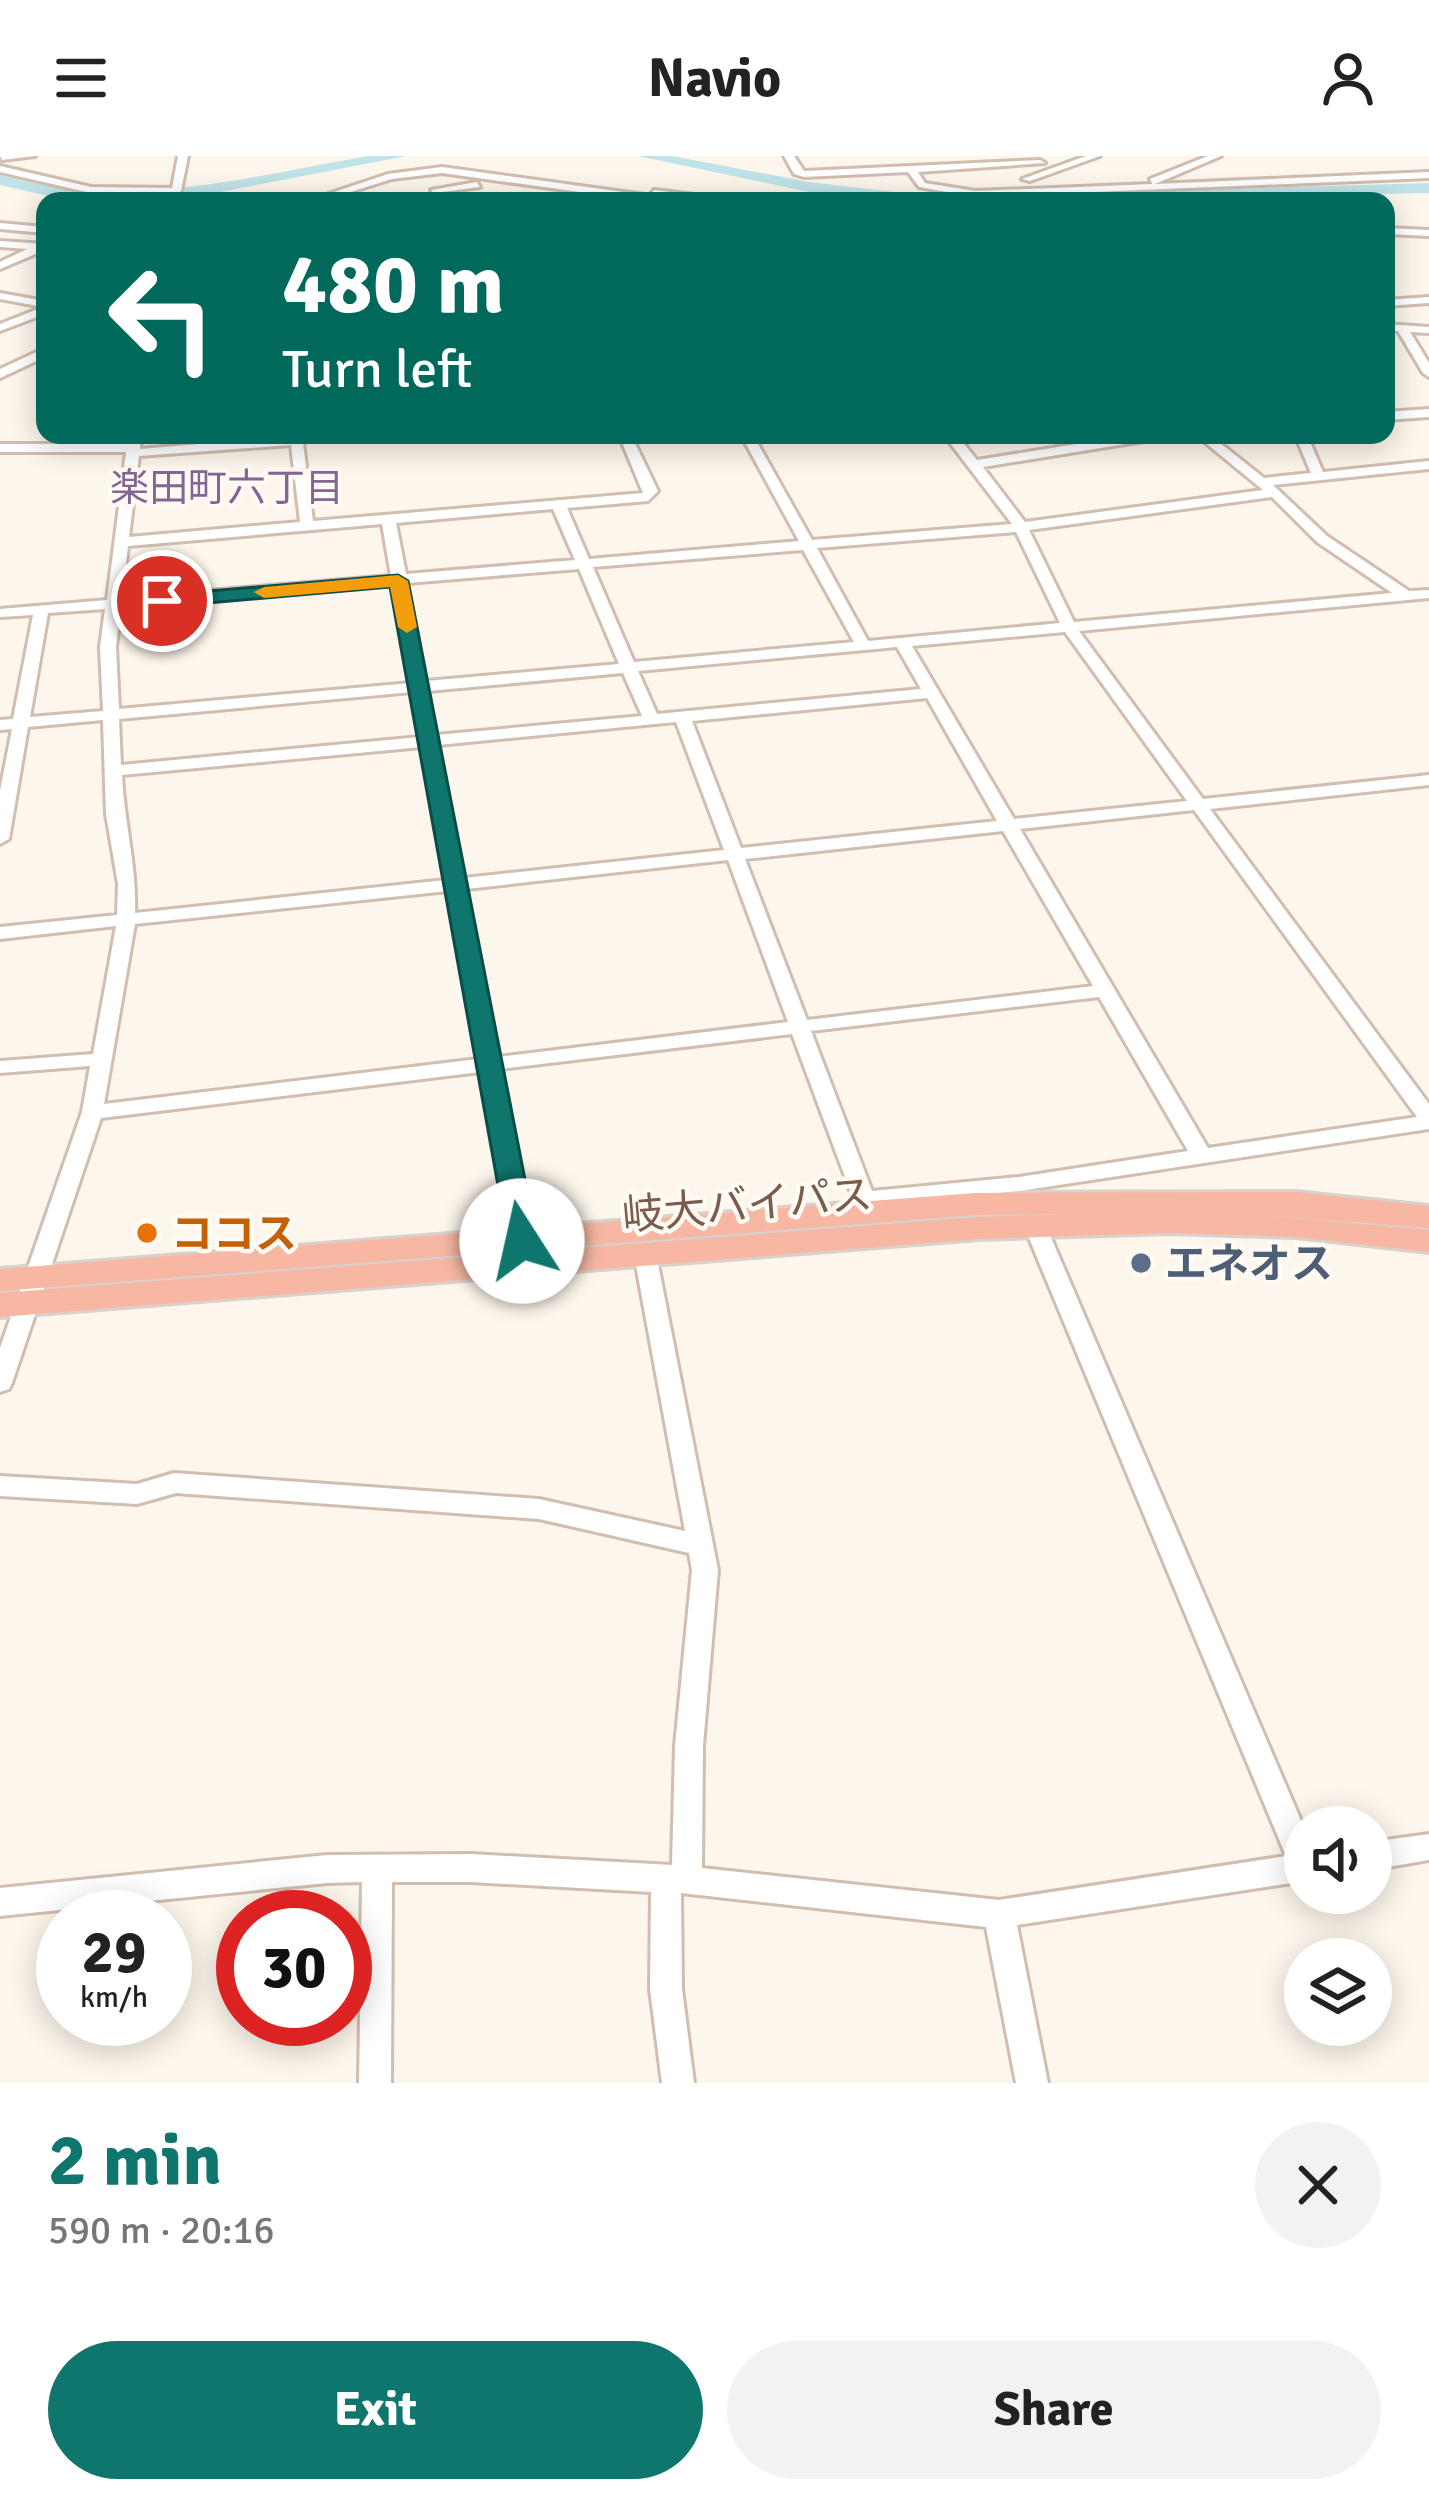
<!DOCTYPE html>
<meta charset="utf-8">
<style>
body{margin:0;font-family:Signika,"Noto Sans JP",sans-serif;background:#f2f2f2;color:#222;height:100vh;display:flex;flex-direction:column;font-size:45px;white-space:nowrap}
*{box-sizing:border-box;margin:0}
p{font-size:39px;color:#767676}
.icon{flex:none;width:66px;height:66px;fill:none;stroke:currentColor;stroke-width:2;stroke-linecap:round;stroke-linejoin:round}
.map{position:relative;height:1927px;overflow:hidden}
.drawer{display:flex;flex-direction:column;background:#fff;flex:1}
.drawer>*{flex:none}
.top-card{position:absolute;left:36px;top:36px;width:1359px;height:252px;border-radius:24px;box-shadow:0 6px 30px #0003;background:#00695c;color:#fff;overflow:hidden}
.buttons{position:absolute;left:1284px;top:1650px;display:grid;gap:24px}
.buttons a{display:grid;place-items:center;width:108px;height:108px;border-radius:50%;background:#fff;box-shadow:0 6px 30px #0003;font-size:60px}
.speed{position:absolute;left:36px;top:1734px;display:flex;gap:24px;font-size:60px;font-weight:700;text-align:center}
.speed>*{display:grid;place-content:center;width:156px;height:156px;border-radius:50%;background:#fff;box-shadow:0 6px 30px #0003;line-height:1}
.speed small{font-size:30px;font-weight:400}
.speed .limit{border:18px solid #d22;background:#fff;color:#111}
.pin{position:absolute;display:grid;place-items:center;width:102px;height:102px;color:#fff;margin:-51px;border:6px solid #fff;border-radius:50%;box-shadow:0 3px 12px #0007}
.me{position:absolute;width:132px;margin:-66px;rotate:350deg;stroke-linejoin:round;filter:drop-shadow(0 0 9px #0008)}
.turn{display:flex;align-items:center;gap:42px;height:252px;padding:0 48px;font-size:54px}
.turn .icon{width:156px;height:156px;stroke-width:2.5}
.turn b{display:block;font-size:84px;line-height:102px}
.round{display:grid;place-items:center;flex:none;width:126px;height:126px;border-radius:63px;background:#f2f2f2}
.head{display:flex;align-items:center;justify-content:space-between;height:204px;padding:0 48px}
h1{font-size:72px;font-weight:800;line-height:90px;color:#0f766e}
.cta{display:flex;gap:24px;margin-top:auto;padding:24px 48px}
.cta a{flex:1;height:138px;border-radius:72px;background:#0f766e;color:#fff;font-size:48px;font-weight:800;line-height:138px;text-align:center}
.cta a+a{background:#f2f2f2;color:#222}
header{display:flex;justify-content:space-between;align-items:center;height:156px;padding:0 48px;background:#fff;font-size:54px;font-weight:800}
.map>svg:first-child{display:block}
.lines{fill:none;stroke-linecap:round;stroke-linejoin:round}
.river{fill:#bfe3e8;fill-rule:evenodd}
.minor-casing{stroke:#d1beb0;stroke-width:6}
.highway-casing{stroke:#dad1cd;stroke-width:6}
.minor{fill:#fff;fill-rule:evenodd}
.highway{fill:#f7b7a3;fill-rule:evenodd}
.route{fill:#0f766e;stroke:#0a4d48;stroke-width:3}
.slow{fill:#f59e0b}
.food-dot{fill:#e8710a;stroke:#fffaf3;stroke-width:4.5}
.service-dot{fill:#5c6f8a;stroke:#fffaf3;stroke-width:4.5}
.labels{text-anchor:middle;stroke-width:9;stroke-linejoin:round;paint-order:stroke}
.far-neighbourhood-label{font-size:39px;fill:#846695;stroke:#fffaf3}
.street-label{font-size:42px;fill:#7a5c4d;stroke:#fffaf3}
.food-label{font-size:42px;font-weight:bold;fill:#c56008;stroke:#fffaf3;text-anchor:start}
.service-label{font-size:42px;font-weight:bold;fill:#4e5e75;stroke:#fffaf3;text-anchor:start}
</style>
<header><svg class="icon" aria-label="menu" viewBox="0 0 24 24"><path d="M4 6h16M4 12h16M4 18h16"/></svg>Navio<svg class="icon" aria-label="person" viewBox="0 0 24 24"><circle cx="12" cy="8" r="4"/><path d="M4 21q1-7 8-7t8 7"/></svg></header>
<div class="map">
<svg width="1429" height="1927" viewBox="0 0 1429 1927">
<rect width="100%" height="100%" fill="#fdf6ec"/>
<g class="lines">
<g class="river">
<path d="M369 0H406L174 45H70L0 29V19C138 54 234 23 369 0Z"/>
<path d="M638 0H672L809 26 971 45 809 36Z"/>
<path d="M1429 27V37L995 45 1004 40Z"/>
</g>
<g class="minor-casing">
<g id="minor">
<path d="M0 0H35L2 4Z"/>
<path d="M178 0H188L181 35 176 38 91 37 0 16V10L91 31 172 32Z"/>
<path d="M784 0H794L804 15 1040 4 1045 7 918 16 925 27 975 35 1152 28 1150 23 1208 0H1221L1155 28 1429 16V22L975 41 919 31 908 16 804 21 794 18Z"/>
<path d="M1086 0H1100L1030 25 1022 23Z"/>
<path d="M442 11 667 42 672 45H645L442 17 392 23 322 45H307L388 18Z"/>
<path d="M477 26 480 31 442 36 448 45H438L431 34Z"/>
<path d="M654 34 719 42 724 45 650 39Z"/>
<path d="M0 67 45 71V77L0 73Z"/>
<path d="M1386 72 1429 74V80L1386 78Z"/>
<path d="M0 85 45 88V94L0 113V106L27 93 0 91Z"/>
<path d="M0 137 45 145V158L0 175V168L43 151 0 143Z"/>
<path d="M1429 141V147L1386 150V144Z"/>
<path d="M1386 168 1429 171V177L1410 176 1429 207V221L1423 217 1398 175 1386 174Z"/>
<path d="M45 192V201L0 222V213Z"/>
<path d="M1429 253V261L1386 264V256Z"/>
<path d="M129 279H141L140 293 302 279 313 365 643 337 619 279H631L658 335 648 345 567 352 589 403 799 385 741 279H753L812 384 1012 368 944 279H957L977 304 1132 279H1162L1156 283 983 311 1025 366 1263 334 1196 279H1210L1264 322 1311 317 1295 279H1307L1323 316 1429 305V313L1273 329 1327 380 1409 435 1429 434V442L1079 475 1203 643 1429 619V629L1210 653 1429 948V973L1019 1035 878 1049 876 1058 868 1060 857 1053 792 878 500 913 533 1085 530 1090H514L511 1085 480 916 101 962 12 1227 9 1233 0 1236V1192L82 956 90 910 0 917V905L93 898 116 770 0 783V771L117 759 118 728 106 658 103 564 28 571 9 683 0 688V635L12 573 0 574V564L13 563 33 459 0 461V453L107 444 126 296H0V288H127ZM291 289 300 366 129 381 139 300ZM1272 341 1317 386 1392 437 1074 466 1029 374ZM553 353 575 404 406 418 396 367ZM382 368 391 420 122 442 128 390ZM1016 376 1060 467 868 485 817 392ZM803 394 854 486 634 506 593 411ZM579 413 619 508 426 525 407 427ZM393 428 411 527 119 553 116 491 121 451ZM105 453 100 491 103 555 30 561 48 457ZM1065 476 1187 645 1014 663 912 490ZM897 491 921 533 657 558 638 515ZM623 517 642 560 436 579 428 535ZM412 536 420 581 121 609 119 563ZM927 542 997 665 741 692 692 565ZM676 566 724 694 464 722 438 589ZM422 591 446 724 135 757C137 711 124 666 122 619ZM1194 654 1417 961 1208 992 1020 673ZM1003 675 1093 830 807 864 745 703ZM728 704 788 866 498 901 466 733ZM448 735 478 903 104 948 135 768ZM1099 841 1188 995 1019 1021 872 1035 811 875Z"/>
<path d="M1035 1062 1046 1070 1305 1674V1725L1017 1769 1048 1927H1016L986 1771 681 1737 682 1833 694 1927H662L650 1833 651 1736 471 1726H392L391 1927H359L362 1726 327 1727 0 1760V1732L327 1699 471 1698 672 1709 675 1590 692 1414 689 1397 539 1363 176 1337 137 1348 0 1340V1320L137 1328 174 1317 539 1343 685 1375 634 1098 637 1092H653L656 1098 718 1414 703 1590 702 1712 999 1744 1286 1700 1024 1070Z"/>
<path d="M1429 1678V1704L1371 1714V1686Z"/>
</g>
</g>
<g class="highway-casing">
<path id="highway" d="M1296 1036 1429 1050V1072L1250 1058 1429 1074V1096L1296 1081 1169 1077 979 1083 0 1161V1137L979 1061 1070 1058 975 1059 0 1135V1113L975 1037Z"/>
</g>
<use href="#minor" class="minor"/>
<use href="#highway" class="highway"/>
</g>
<path class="route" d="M398 419 408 425 537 1085 522 1095 508 1085 390 431 162 451 152 445 162 439Z"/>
<path class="slow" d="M398 419 408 425 417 471 407 477 398 471 390 431 264 442 254 436 264 431Z"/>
<circle class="food-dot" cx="147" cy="1077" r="12"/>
<circle class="service-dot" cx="1141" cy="1107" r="12"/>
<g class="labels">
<g class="far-neighbourhood-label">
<text x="227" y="345">楽田町六丁目</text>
</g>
<g class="street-label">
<text transform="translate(747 1048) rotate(-5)" y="15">岐大バイパス</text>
</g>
<g class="food-label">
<text x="171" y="1092">ココス</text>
</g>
<g class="service-label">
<text x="1165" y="1122">エネオス</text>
</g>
</g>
</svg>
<div class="buttons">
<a><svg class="icon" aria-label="sound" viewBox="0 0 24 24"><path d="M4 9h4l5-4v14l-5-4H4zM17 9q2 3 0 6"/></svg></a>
<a><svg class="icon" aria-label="layers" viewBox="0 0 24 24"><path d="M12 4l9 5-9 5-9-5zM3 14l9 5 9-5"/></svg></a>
</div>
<div class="speed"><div>29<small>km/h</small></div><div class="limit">30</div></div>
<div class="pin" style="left:162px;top:445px;background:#d93025"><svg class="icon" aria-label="arrive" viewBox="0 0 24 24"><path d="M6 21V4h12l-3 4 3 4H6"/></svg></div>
<svg class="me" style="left:522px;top:1085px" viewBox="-20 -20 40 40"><circle r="19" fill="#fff"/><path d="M0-13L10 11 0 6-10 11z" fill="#0f766e"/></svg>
<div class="top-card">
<div class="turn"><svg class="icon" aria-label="left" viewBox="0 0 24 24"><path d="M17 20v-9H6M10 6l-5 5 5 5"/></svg><div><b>480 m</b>Turn left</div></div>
</div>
</div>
<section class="drawer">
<div class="head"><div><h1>2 min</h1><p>590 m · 20:16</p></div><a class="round"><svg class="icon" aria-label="close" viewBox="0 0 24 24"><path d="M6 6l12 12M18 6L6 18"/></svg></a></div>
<div class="cta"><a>Exit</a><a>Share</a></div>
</section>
